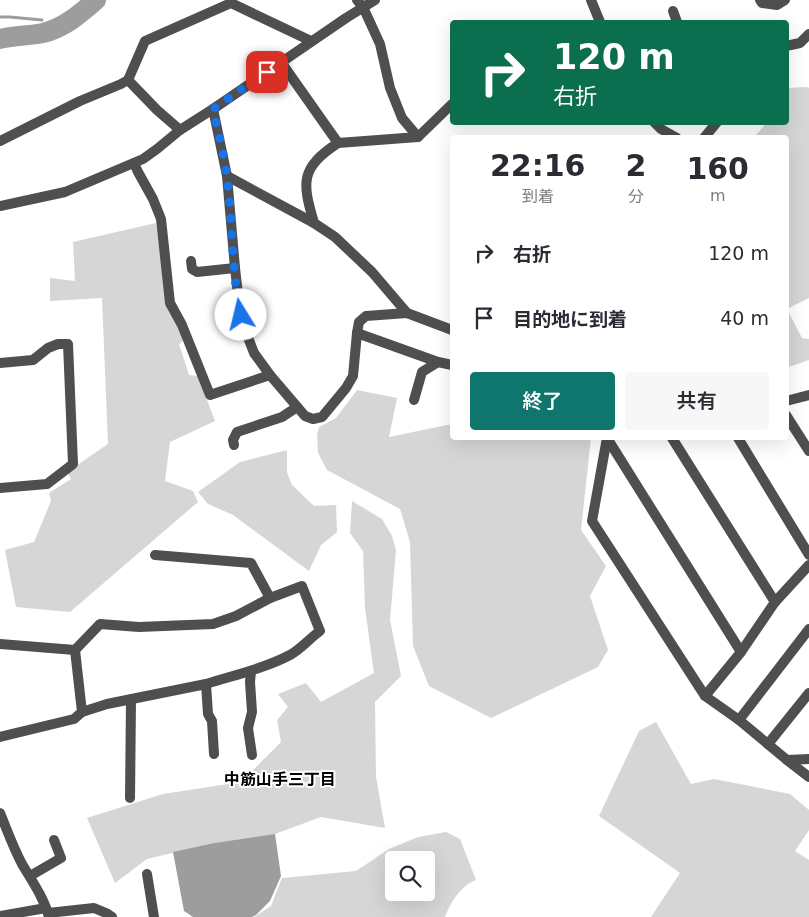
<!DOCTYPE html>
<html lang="ja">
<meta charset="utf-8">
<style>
body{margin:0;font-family:"DejaVu Sans","Noto Sans JP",sans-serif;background:#f7f7f7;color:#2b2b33;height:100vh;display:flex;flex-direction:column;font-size:19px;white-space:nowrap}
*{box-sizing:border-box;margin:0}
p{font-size:16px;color:#7c7c81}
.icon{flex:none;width:28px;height:28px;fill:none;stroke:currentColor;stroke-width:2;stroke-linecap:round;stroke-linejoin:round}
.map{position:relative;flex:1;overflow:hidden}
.details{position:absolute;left:450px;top:135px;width:339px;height:305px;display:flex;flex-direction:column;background:#fff;border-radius:5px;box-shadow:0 5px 20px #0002}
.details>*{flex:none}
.hud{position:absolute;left:450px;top:20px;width:339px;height:105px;border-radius:5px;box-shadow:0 5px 20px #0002;background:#0b6e4f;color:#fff;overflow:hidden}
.buttons{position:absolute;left:385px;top:851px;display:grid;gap:10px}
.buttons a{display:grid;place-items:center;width:50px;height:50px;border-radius:5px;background:#fff;box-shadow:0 5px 20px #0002;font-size:25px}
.pin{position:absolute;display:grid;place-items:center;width:42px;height:42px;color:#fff;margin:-21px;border-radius:10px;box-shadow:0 2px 8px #0006}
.me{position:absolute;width:55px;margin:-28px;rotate:351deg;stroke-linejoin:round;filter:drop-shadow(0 0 4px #0008)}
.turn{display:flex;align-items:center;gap:18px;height:105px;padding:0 20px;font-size:22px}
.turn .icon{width:65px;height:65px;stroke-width:2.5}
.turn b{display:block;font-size:35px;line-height:42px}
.eta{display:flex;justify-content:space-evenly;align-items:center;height:85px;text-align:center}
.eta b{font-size:30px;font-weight:600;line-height:35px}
.action{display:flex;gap:10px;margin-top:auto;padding:10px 20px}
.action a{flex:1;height:58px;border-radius:5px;background:#0f766e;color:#fff;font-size:20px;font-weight:600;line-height:58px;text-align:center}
.action a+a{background:#f7f7f7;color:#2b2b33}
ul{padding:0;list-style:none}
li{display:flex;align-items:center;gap:15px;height:65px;padding:0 20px}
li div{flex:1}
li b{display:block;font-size:19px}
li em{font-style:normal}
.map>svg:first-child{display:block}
.green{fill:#d6d6d6;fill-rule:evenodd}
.water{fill:#9d9d9d}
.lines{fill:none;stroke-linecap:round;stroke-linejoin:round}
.stream{stroke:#9d9d9d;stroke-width:3}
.river{stroke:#9d9d9d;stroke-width:20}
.minor{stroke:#4f4f4f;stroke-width:10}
.tertiary{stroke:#4f4f4f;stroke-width:10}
.route{stroke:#1a73e8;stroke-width:9;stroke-dasharray:0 16.2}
.labels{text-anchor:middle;stroke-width:4;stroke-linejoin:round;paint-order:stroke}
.neighbourhood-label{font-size:16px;font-weight:bold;fill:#000;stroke:#fff}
</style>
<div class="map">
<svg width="809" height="917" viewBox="0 0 809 917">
<rect width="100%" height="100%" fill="#fff"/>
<g class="green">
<path d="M807 87 809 88V298L787 309 802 338 809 339V360L786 368V138L754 137 764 126 765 123 786 122V88Z"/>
<path d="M156 223 168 310 185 339 179 344 189 375 198 376 215 421 170 442 165 481 193 491 198 502 70 612 16 607 5 550 34 542 51 501 49 493 71 479 67 472 108 444 102 298 50 301V278L75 281 73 242Z"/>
<path d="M357 390 397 398 389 437 452 424V438H591L581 530 606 566 590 596 608 650 598 667 491 718 429 686 413 646 410 542 400 509 327 470 318 453 317 435 319 427 336 418Z"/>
<path d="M287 450V472L292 485 314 506 336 505 337 532 321 545 309 571 233 515 208 504 198 492 240 462Z"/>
<path d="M352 501 382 519 392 536 396 550 390 620 401 676 375 702 376 777 385 828 321 817 275 834 214 843 147 859 115 883 87 818 163 794 241 782 281 742 277 720 288 707 278 694 306 683 321 702 374 673 365 608 363 551 350 533Z"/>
<path d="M656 722 691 784 714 779 790 794 809 810V830L795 851 809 860V917H651L680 873 599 816 639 731Z"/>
<path d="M446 832 460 839 476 880C460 886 451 902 445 917H254L271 906 282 878 356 871 389 849 418 837ZM394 860H426V892H394Z"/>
</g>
<path class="water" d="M275 834 281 876 270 901 256 915 252 917H193L184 911 173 852 214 843Z"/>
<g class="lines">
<path class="stream" d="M0 17H10L42 20"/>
<path class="river" d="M0 39C14 35 29 36 43 33 64 28 80 14 96 0"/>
<g class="minor">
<path d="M357 0 363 7 380 44 390 88 402 118 418 137"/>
<path d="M591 0 600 22"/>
<path d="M760 0 762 3 777 5 785 0"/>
<path d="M673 11 677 22"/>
<path d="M786 46 800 43 809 34"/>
<path d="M281 62 338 143 418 137 452 104"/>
<path d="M128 80 157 110 180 130"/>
<path d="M213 109 227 176 235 268 239 303 244 327 254 353 270 375 305 416 313 419 322 417 346 388 353 376 357 333"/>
<path d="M654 122 661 129 677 138"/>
<path d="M704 138 717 122"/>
<path d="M0 141 80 101 121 84 128 80 145 41 231 3 311 41"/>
<path d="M134 163 138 172 153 199 161 219 170 303 182 325 210 395 270 375"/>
<path d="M227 176 314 223 335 237 372 272 407 313 366 316 359 322 357 333 438 362 452 365"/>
<path d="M314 223C302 182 300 168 338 143"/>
<path d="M191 261 192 269 197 272 235 268"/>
<path d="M407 313 452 330"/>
<path d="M0 363 33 360 48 348 58 344H68L73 464 47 484 0 488"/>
<path d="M414 400 422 372 438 362"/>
<path d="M786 401 809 395"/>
<path d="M786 415 809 451"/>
<path d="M607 438 592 521 705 696 739 720"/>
<path d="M607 438 741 652"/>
<path d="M672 438 775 602 809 565"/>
<path d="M738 438 809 555"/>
<path d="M234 445 233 440 237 432 282 417 297 407"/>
<path d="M155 555 251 563 270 598"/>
<path d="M809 629 739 720 787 760 809 759"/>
<path d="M0 644 75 650 100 624 139 627 213 624 236 616 270 598 302 586 320 631C310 638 301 649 290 655 263 669 234 675 206 684"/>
<path d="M251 671 250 682 252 712 248 728 252 755"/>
<path d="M705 696 741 652 775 602"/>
<path d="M82 712 107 704 206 684 208 714 212 721 214 754"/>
<path d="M0 737 74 719 82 712 75 650"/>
<path d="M768 744 809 693"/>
<path d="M787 760 809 777"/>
<path d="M130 798 131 700"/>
<path d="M0 813C7 830 13 847 22 864 32 881 44 898 49 917"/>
<path d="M147 874 154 917"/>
<path d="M30 876 61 858 54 840"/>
<path d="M48 913 94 908 106 913 112 917"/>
<path d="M0 916 46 908"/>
</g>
<path class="tertiary" d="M0 206 65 192 143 159 157 149 180 130 213 109 346 18 375 0"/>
</g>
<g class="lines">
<path class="route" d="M241 315C231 270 233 223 227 177 224 154 218 132 213 109L267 72"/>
</g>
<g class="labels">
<g class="neighbourhood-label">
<text x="280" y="785">中筋山手三丁目</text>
</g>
</g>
</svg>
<div class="buttons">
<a><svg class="icon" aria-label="search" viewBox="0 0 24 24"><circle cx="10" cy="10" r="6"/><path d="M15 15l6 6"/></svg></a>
</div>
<div class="pin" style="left:267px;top:72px;background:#d93025"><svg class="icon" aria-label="arrive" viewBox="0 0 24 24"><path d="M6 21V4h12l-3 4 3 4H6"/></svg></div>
<svg class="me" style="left:241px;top:315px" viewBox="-20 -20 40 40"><circle r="19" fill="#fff"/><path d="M0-13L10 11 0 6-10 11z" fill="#1a73e8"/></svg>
<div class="hud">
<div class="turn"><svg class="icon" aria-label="right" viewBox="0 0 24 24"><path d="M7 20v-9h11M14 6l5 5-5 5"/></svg><div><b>120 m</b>右折</div></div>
</div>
<section class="details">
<div class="eta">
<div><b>22:16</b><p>到着</p></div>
<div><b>2</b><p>分</p></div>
<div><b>160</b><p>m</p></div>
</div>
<ul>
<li><svg class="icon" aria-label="right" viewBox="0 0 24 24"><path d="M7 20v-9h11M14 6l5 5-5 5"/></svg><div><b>右折</b></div><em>120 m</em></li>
<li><svg class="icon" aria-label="arrive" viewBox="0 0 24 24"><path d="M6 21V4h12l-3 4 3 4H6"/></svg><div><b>目的地に到着</b></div><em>40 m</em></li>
</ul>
<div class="action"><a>終了</a><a>共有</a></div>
</section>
</div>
